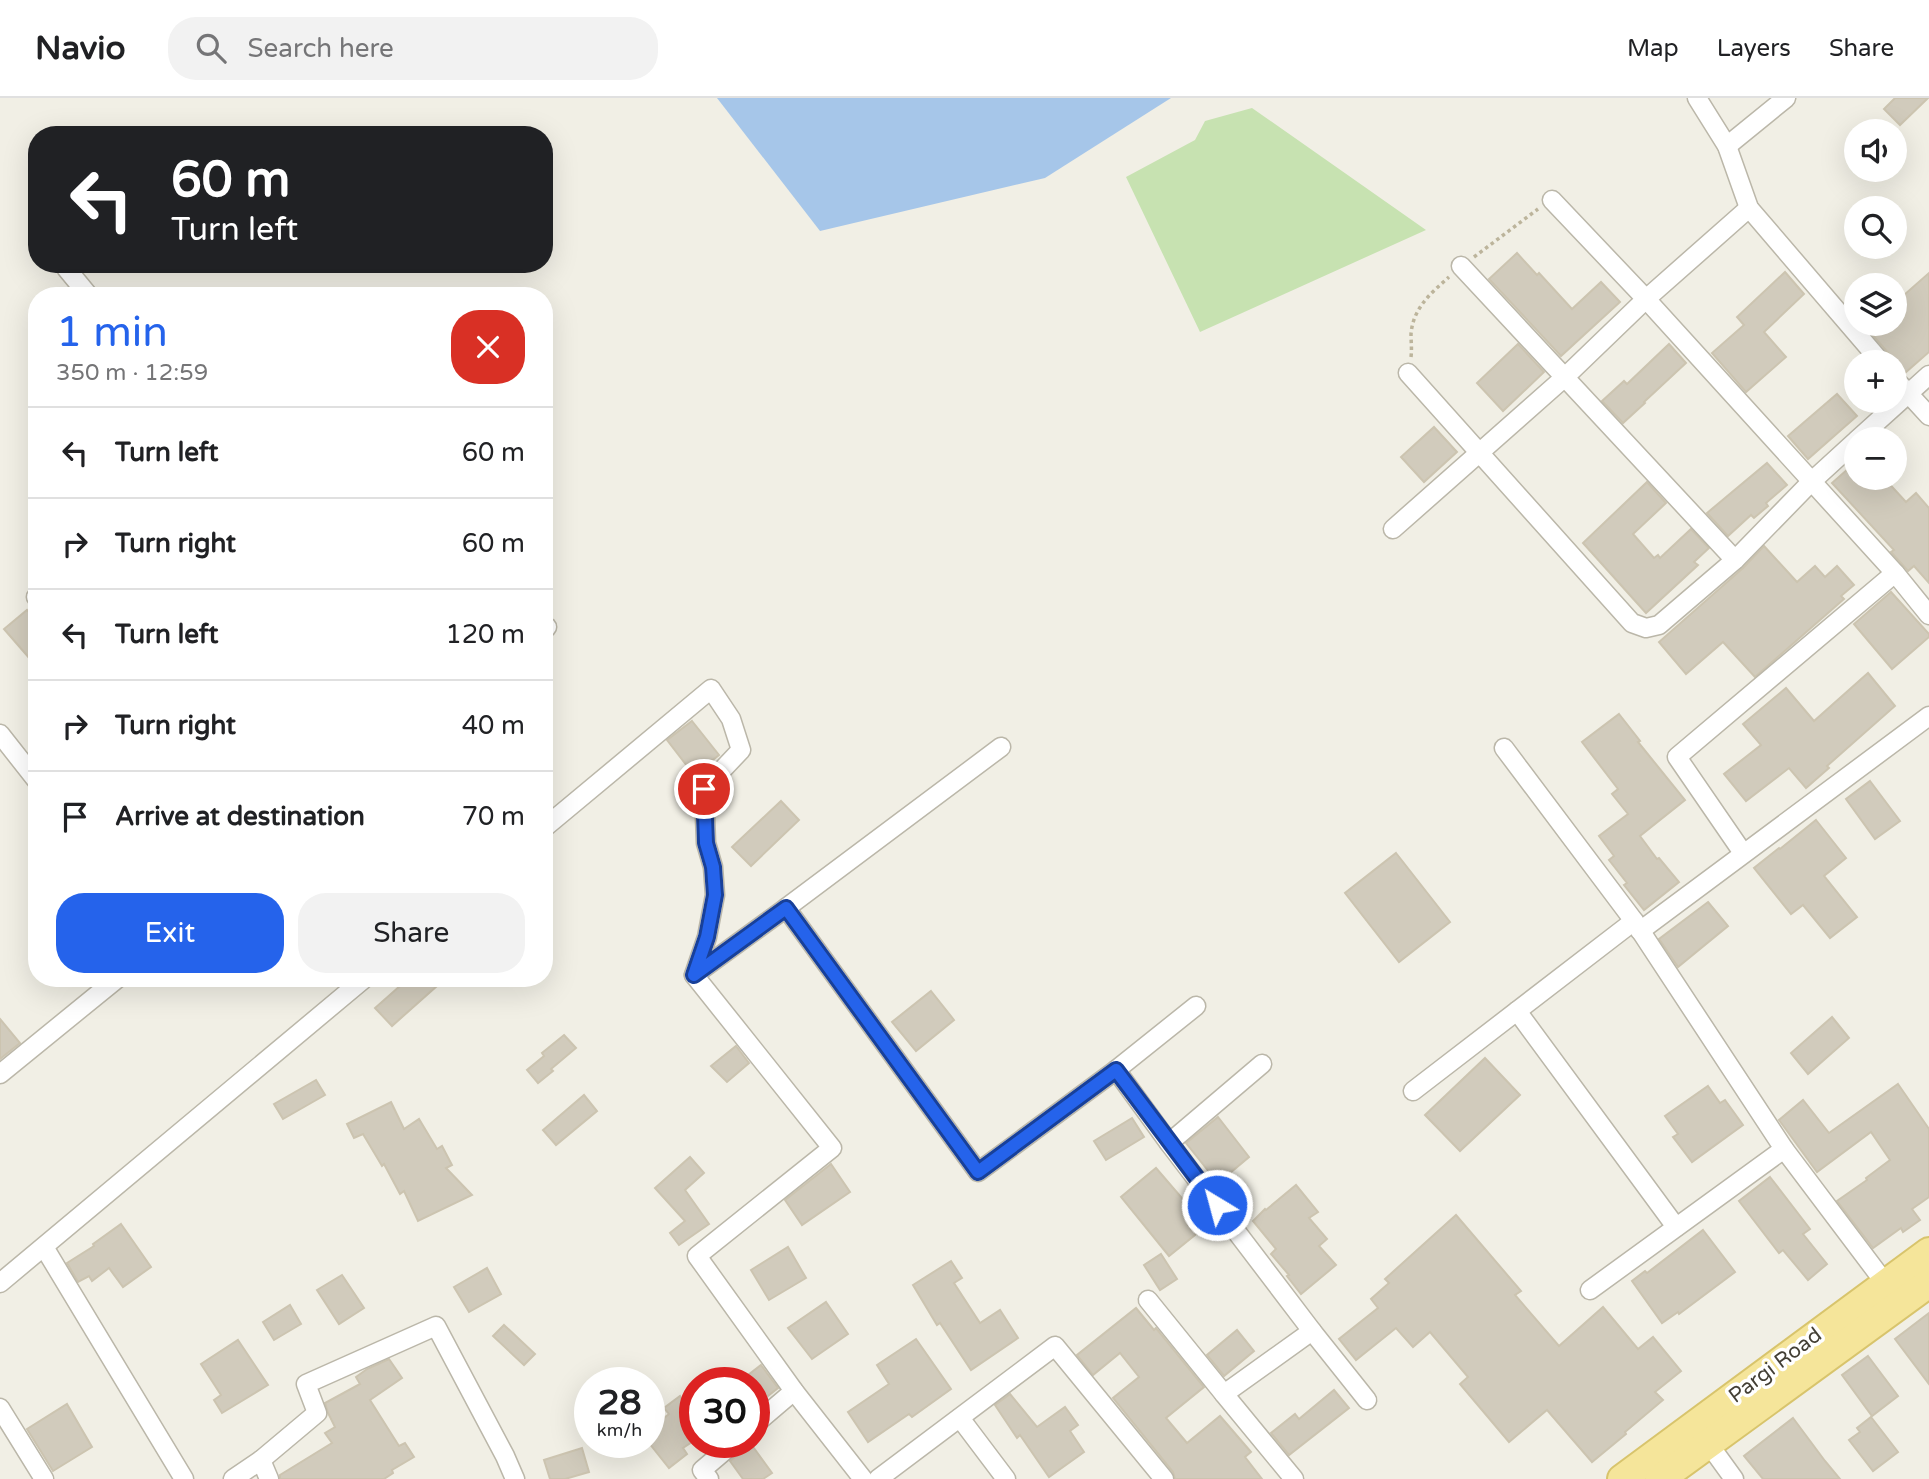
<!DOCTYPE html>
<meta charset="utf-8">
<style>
body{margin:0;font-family:"Varela Round",sans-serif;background:#f2f2f2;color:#202124;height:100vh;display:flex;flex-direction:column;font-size:26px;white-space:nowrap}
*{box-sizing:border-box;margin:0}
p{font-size:23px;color:#757577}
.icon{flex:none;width:38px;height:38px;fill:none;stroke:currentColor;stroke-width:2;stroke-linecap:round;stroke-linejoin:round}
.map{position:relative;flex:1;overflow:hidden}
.side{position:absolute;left:28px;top:189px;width:525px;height:700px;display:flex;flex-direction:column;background:#fff;border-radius:28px;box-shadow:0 7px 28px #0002}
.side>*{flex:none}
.banner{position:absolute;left:28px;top:28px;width:525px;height:147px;border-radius:28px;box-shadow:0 7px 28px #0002;background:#202124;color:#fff;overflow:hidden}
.controls{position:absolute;left:1844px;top:21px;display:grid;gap:14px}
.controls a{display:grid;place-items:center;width:63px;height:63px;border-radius:50%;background:#fff;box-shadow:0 7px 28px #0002;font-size:35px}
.speed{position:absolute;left:574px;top:1269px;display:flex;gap:14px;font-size:35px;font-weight:700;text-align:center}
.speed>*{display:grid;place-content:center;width:91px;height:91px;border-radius:50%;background:#fff;box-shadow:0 7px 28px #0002;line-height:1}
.speed small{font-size:18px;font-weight:400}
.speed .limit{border:10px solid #d22;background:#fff;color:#111}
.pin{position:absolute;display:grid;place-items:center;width:60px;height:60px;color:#fff;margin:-30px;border:4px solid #fff;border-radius:50%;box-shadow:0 2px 7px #0007}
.me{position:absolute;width:77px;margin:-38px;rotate:323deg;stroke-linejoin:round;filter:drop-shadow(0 0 5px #0008)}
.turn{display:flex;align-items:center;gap:24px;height:147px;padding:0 28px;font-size:32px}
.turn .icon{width:91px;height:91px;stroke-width:2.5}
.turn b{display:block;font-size:49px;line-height:60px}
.round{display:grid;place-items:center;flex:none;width:74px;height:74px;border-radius:28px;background:#f2f2f2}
.overview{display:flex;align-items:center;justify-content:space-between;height:119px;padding:0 28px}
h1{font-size:42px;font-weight:600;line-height:52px;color:#2563eb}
.button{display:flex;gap:14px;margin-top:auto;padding:14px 28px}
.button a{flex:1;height:80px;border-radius:28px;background:#2563eb;color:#fff;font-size:28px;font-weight:600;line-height:80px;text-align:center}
.button a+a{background:#f2f2f2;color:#202124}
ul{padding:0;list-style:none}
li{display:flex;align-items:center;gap:21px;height:91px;padding:0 28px;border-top:2px solid #e0e0e0}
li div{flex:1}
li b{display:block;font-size:26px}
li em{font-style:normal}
header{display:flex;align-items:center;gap:42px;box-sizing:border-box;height:98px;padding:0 35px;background:#fff;border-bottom:2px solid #e0e0e0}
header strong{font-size:33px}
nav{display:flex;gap:38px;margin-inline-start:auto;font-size:24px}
.search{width:490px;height:63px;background:#f2f2f2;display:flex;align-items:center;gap:18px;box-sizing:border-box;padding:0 24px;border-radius:28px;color:#757577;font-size:26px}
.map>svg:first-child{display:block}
.green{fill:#c7e2b1}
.water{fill:#a6c6e9}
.building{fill:#d1cbbc;stroke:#ccc4b0;stroke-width:2}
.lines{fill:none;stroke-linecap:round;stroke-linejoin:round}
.minor-casing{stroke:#bbb7a9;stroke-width:21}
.primary-casing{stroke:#d8c46c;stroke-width:32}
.path{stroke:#bcb49b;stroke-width:3.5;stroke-dasharray:3.5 3.5;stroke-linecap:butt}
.minor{stroke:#fff;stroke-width:18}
.primary{stroke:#f5e59a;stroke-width:28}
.route-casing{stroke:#184099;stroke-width:18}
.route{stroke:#2563eb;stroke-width:12}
.labels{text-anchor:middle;stroke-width:7;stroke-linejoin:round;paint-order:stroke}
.street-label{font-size:21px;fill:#433f35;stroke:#fff}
</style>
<header>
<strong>Navio</strong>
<div class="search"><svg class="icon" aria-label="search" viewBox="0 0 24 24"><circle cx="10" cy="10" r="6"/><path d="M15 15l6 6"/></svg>Search here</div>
<nav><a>Map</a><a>Layers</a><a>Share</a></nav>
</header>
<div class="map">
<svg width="1929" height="1381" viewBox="0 0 1929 1381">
<rect width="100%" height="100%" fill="#f1efe5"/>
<path class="green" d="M1252 10 1426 132 1200 234 1126 79 1195 42 1205 23Z"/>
<path class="water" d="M717 0H1171L1045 80 820 133Z"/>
<g class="building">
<path d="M1895 0H1928L1900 27 1884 11Z"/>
<path d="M1517 155 1537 177 1539 175 1572 211 1601 184 1620 204 1561 258 1489 181Z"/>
<path d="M1785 174 1804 196 1764 234 1786 259 1746 294 1712 255 1744 227 1737 219Z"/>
<path d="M1929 175V254L1905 275 1895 269V264H1892L1890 257 1863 226H1895V205Z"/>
<path d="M1518 246 1544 274 1503 313 1477 285Z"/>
<path d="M1669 246 1686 265 1644 304 1645 305 1623 325 1602 303 1624 283 1627 286Z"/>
<path d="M1837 296 1857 318 1808 361 1788 338Z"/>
<path d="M1434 329 1457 354 1424 384 1401 359Z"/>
<path d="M1857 363V380H1884L1906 404 1916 395 1929 410V485L1914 468 1908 473 1891 454 1894 452 1832 385Z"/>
<path d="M1767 365 1787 387 1766 405 1768 408 1754 420 1751 417 1728 438 1707 415Z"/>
<path d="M1647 384 1666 405 1633 436 1654 460 1658 457 1660 460 1691 431 1709 450 1694 464 1698 467 1646 515 1583 445Z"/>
<path d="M1764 448 1797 484 1815 468 1825 479 1837 468 1854 487 1841 498 1844 501 1755 579 1723 544 1686 576 1659 544 1743 470Z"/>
<path d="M1891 494 1929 536V539L1892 571 1854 526Z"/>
<path d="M27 512 37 523V569L4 531Z"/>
<path d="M1868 575 1895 608 1827 668 1829 670 1806 690 1789 670 1746 703 1724 676 1761 647 1743 626 1786 590 1814 623Z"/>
<path d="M1619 616 1640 643 1638 644 1685 702 1640 738 1657 761 1659 760 1679 784 1644 812 1624 787 1627 785 1609 762 1614 758 1599 738 1628 716 1612 696 1618 691 1582 644Z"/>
<path d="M692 623 719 657 694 677 667 642Z"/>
<path d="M1870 683 1900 723 1875 741 1846 701Z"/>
<path d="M781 703 799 722 751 768 732 749Z"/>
<path d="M1816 722 1846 760 1824 778 1857 819 1830 840 1803 807 1791 816 1754 770 1779 750 1780 751Z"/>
<path d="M1396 755 1450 824 1399 864 1345 795Z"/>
<path d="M1708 804 1728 828 1678 869 1659 841Z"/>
<path d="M409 880H446L392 928 375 910Z"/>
<path d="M931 893 954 922 916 953 892 924Z"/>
<path d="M1832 919 1849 940 1808 976 1791 955Z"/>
<path d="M0 921 20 945 0 961Z"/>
<path d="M564 937 576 950 551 971 553 973 538 985 527 972 544 958 542 955Z"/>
<path d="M736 948 749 965 727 984 711 968Z"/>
<path d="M1485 960 1520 997 1460 1053 1425 1017Z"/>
<path d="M316 982 325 997 283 1021 274 1006Z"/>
<path d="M1898 986 1929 1031V1099L1912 1111 1920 1122 1903 1134 1901 1130 1873 1150 1837 1103 1867 1082 1866 1080 1890 1062 1871 1034 1817 1074 1779 1022 1803 1002 1829 1035Z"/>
<path d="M1708 988 1720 1005 1725 1002 1743 1027 1692 1064 1673 1039 1678 1036 1665 1018Z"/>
<path d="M584 997 597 1013 556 1047 543 1032Z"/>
<path d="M391 1004 404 1031 419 1021 437 1051 442 1048 452 1067 446 1070 472 1097 418 1123 404 1093 400 1096 384 1066 382 1068 363 1036 354 1040 347 1026Z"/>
<path d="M1218 1019 1249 1059 1218 1085 1186 1045Z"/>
<path d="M1132 1020 1144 1039 1106 1062 1094 1043Z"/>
<path d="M690 1059 704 1075 685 1092 709 1126 679 1147 670 1135 685 1123 655 1090Z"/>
<path d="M831 1066 850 1094 802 1127 785 1102Z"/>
<path d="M1156 1070 1206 1128 1169 1158 1121 1099Z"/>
<path d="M1770 1079 1810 1131 1803 1136 1827 1166 1808 1182 1783 1152 1779 1155 1739 1103Z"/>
<path d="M1296 1087 1318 1114 1309 1120 1327 1141 1319 1148 1336 1167 1301 1196 1287 1178 1289 1177 1271 1156 1276 1151 1253 1123 1265 1111 1266 1112Z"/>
<path d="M1456 1117 1521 1193 1515 1197 1559 1248 1603 1209 1638 1251 1653 1239 1681 1273 1655 1294 1663 1302 1625 1334 1626 1336 1592 1364 1547 1312 1509 1344 1460 1286 1468 1279 1430 1234 1413 1249 1396 1230 1356 1262 1339 1241 1378 1210 1371 1201 1389 1185 1385 1181Z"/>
<path d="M121 1126 151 1169 123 1189 109 1170 92 1183 89 1178 78 1184 67 1165 94 1148 93 1146Z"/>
<path d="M1703 1132 1735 1174 1679 1216 1678 1214 1662 1225 1632 1183 1645 1173 1647 1175Z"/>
<path d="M788 1149 806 1180 769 1202 751 1172Z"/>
<path d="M1161 1156 1177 1181 1160 1192 1144 1167Z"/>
<path d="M951 1163 962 1180 954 1185 980 1225 1000 1212 1018 1240 971 1272 940 1225 937 1227 913 1187Z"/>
<path d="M487 1170 501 1196 469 1214 454 1189Z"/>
<path d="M342 1177 364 1210 339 1226 317 1192Z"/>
<path d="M826 1204 848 1236 812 1261 788 1230Z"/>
<path d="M290 1207 301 1226 274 1242 263 1224Z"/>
<path d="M1136 1210 1154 1232 1156 1230 1204 1289 1166 1320 1187 1345 1220 1318 1251 1354 1245 1359 1262 1381H1175L1173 1374 1113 1300 1139 1279 1120 1255 1093 1277 1077 1257Z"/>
<path d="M1929 1215V1286L1895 1241Z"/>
<path d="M504 1227 535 1256 524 1267 493 1238Z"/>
<path d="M1237 1232 1254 1253 1224 1278 1207 1257Z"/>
<path d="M916 1241 951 1291 912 1319 909 1316 868 1344 848 1314 889 1286 877 1267Z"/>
<path d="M238 1242 268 1287 222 1315 214 1302 221 1297 201 1266Z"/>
<path d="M1868 1258 1898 1298 1872 1318 1842 1277Z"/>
<path d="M389 1261 402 1280 370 1302 399 1348 405 1345 414 1359 392 1372 393 1375 384 1381H280V1377L332 1345 325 1335 335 1329 328 1315 325 1305 360 1286 356 1279 367 1271Z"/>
<path d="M761 1267 778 1290 754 1309V1284H739Z"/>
<path d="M1334 1292 1349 1310 1289 1357 1271 1335 1295 1316 1299 1321Z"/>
<path d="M695 1294V1342L683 1350 687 1356 669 1370 649 1345V1332L669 1316 664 1310 680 1298 683 1303Z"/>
<path d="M1010 1296 1037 1329 1065 1309 1078 1327 1070 1333 1084 1354 1049 1379 1020 1337 1017 1340 995 1307Z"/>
<path d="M67 1306 92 1349 53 1373 27 1331Z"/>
<path d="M1871 1319 1898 1354 1873 1373 1849 1342 1860 1334 1857 1330Z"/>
<path d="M1793 1320 1825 1363 1840 1381H1763L1744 1358Z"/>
<path d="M751 1346 772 1375 763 1381H743L730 1363Z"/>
<path d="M582 1350 589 1374 565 1381H550L544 1362Z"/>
</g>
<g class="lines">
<g class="minor-casing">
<g id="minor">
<path d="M1697 0 1727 48 1749 110 1881 264"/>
<path d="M1727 48 1786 0"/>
<path d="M1552 102 1646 201 1895 475 1929 517"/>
<path d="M1461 168 1735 462"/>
<path d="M66 170 89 198"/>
<path d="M1408 275 1632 525 1646 530 1659 527 1735 462 1811 384 1857 342"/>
<path d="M1895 281 1929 318"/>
<path d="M1858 341 1929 277"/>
<path d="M1393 431 1565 279 1646 201 1749 110"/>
<path d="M36 499 37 500"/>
<path d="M544 532 547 529"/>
<path d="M0 636 37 683"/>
<path d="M1001 649 786 810 978 1074 1116 972"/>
<path d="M1504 650 1634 823 1784 1051 1590 1192"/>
<path d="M544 730 711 591 731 621 741 652 704 691 706 745 713 769 715 797 707 839 694 877"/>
<path d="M1743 755 1677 659 1895 475"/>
<path d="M786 810 694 877 832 1050 697 1158 794 1293 863 1381"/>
<path d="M1640 833 1929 618"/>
<path d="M1196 908 1116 972 1169 1045 1312 1233 1224 1296 1294 1381"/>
<path d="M1517 913 1676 1129"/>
<path d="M0 976 118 880"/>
<path d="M1413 993 1634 823"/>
<path d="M1169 1045 1262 966"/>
<path d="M1784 1051 1885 1185"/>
<path d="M44 1149 184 1381"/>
<path d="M0 1185 365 880"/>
<path d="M1148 1202 1224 1296"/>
<path d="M1312 1233 1367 1302"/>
<path d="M0 1310 44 1381"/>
<path d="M960 1320 1006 1381"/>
<path d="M754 1327 794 1293"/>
<path d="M1708 1345 1734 1381"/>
<path d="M261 1362 317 1315 306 1286 436 1228 505 1358 515 1381"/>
<path d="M233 1381 261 1362 269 1381"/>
<path d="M709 1381 702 1372 735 1344"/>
<path d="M878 1381 1055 1248 1164 1381"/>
</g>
</g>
<g class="primary-casing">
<g id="primary">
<path d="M1622 1381 1929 1154"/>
<path d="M1660 1381 1929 1185"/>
</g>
</g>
<g class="path">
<path d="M1474 159 1538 111"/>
<path d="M1411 259C1412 251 1411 244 1411 236 1413 210 1431 195 1449 179"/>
</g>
<use href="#minor" class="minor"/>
<use href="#primary" class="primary"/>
</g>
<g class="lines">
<g class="route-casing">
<path id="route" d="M704 691 706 745 713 769 715 797 707 839 694 877 786 810 978 1074 1116 972 1217 1107"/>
</g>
<use href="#route" class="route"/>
</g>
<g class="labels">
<g class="street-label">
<text transform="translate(1775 1267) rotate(-37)" y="7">Pargi Road</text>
</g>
</g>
</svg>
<div class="controls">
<a><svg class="icon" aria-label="sound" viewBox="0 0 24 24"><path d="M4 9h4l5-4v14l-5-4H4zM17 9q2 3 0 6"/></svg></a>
<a><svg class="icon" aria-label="search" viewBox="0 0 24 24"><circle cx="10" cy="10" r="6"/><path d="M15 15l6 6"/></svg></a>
<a><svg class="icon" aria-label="layers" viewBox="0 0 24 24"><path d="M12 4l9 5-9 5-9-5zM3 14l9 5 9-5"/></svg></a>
<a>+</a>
<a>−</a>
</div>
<div class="speed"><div>28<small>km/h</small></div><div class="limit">30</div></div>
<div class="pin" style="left:704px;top:691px;background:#d93025"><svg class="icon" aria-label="arrive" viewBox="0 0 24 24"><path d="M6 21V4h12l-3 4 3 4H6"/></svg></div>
<svg class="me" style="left:1217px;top:1107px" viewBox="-20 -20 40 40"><circle r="17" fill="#2563eb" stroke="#fff" stroke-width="3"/><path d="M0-11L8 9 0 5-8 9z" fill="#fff"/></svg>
<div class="banner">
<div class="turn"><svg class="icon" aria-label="left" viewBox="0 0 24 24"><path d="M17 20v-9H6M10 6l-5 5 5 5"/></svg><div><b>60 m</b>Turn left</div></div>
</div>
<section class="side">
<div class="overview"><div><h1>1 min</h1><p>350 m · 12:59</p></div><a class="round" style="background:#d93025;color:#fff"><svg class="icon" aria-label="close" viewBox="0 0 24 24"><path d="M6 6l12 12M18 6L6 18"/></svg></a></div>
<ul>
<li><svg class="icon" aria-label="left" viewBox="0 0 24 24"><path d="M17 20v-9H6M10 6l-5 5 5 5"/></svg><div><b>Turn left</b></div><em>60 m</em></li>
<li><svg class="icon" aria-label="right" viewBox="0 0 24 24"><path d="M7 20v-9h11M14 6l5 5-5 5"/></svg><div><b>Turn right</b></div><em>60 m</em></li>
<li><svg class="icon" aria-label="left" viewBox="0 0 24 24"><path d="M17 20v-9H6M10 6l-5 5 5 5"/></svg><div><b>Turn left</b></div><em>120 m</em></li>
<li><svg class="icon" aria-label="right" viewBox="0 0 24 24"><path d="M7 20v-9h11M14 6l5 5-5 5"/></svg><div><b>Turn right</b></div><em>40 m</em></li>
<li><svg class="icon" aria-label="arrive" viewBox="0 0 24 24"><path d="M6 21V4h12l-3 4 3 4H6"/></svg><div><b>Arrive at destination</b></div><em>70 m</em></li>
</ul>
<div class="button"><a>Exit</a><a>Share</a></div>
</section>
</div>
